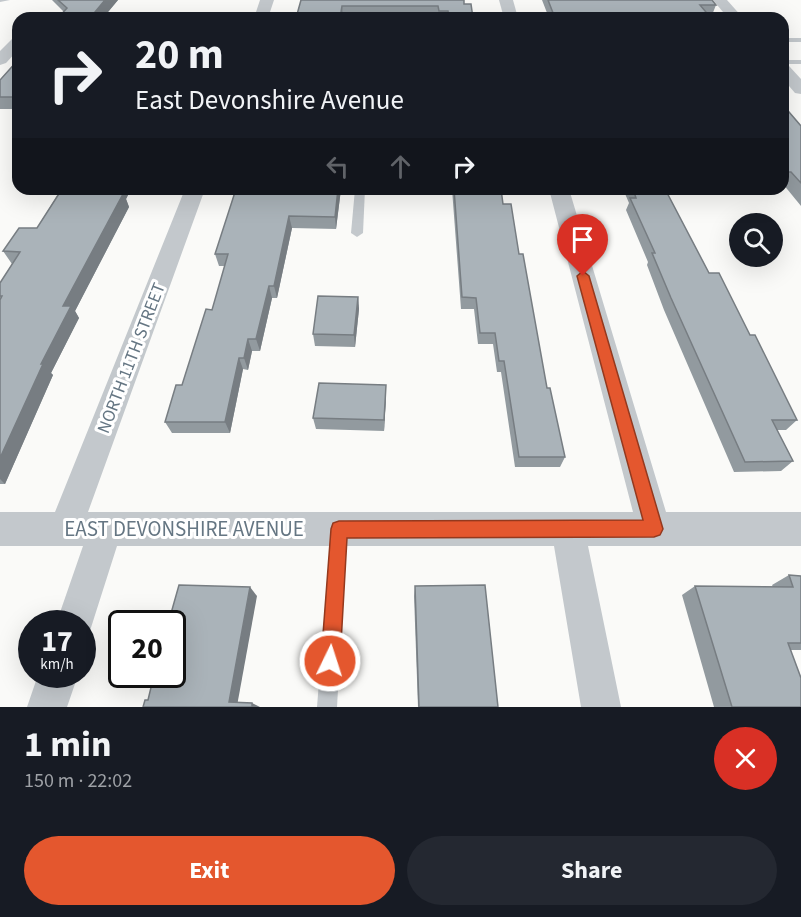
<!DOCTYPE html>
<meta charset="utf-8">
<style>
body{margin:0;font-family:"Source Sans 3",sans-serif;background:#242831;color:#f1f3f6;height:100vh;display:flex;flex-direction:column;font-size:22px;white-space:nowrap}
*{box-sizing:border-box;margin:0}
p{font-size:20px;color:#9ea1a6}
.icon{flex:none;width:33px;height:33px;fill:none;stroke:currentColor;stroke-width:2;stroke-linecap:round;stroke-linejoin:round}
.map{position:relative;height:707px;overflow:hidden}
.panel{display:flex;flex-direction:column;background:#171b24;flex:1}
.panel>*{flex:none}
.hud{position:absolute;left:12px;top:12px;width:777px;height:183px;border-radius:18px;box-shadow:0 6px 24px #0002;background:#171b24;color:#f1f3f6;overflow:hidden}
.tools{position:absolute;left:729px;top:213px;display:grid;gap:12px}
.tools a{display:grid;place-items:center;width:54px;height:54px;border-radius:50%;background:#171b24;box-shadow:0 6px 24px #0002;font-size:30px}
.speed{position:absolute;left:18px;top:610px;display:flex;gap:12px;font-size:30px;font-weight:700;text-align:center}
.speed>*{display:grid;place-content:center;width:78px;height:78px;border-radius:50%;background:#171b24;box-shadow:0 6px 24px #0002;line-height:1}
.speed small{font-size:15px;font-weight:400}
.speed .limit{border:3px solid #111;border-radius:9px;background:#fff;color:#111}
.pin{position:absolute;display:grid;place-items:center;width:51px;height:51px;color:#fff;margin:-62px -26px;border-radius:50% 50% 50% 0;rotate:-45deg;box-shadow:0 0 6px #0007}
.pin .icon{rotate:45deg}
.me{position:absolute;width:66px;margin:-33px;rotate:4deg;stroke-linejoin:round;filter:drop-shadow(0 0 4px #0008)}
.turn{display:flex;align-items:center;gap:21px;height:126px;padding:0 24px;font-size:27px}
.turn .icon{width:78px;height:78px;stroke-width:2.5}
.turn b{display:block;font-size:42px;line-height:51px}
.lanes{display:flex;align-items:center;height:57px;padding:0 24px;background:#0003;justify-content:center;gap:30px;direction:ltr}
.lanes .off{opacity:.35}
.round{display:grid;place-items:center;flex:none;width:63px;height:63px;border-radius:32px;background:#242831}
.headline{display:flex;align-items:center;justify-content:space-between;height:102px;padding:0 24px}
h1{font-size:36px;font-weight:700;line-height:45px}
.action{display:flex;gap:12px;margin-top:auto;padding:12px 24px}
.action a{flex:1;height:69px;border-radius:36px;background:#e4572e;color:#fff;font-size:24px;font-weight:700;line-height:69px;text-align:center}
.action a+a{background:#242831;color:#f1f3f6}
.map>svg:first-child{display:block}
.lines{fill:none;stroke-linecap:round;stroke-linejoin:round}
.service{fill:#c3c8cc;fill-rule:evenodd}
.minor{fill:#c3c8cc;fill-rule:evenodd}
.wall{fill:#929a9f}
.shaded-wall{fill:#777d82}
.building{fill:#aab3b9;stroke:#777d82;stroke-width:1.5}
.route{fill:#e4572e;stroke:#94391e;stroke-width:1.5}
.labels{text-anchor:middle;stroke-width:6;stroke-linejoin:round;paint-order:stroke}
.street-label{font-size:18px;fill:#657683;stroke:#fff}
.near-street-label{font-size:21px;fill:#657683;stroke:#fff}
</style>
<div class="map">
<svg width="801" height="707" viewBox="0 0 801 707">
<rect width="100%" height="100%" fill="#fafaf8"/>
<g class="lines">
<g class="service">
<path d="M0 0H10L0 2Z"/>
<rect x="783" y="38" width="18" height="4"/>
<rect x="783" y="60" width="18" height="4"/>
<path d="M355 189H365L363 233 357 237 351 233Z"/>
<path d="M339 522 345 524 347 530 337 707H317L331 530 333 524Z"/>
</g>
<g class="minor">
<path d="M260 0H274L268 18H254Z"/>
<path d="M499 0H513L518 18H504Z"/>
<path d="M713 0H727L743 18H728Z"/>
<path d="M18 38V50L6 63 0 65V51L12 39Z"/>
<path d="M783 64 789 66 801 79V94L795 93 783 79Z"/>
<path d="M185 189H205L88 512H633L549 189H569L666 512H801V546H588L621 707H581L554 546H117L88 637 82 640V624H56L83 546H0V512H55Z"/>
<path d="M38 675H78L67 707H27Z"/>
</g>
</g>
<g class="wall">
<path d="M52 0H118L103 18 64 12Z"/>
<path d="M301 0 464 4 473 18H438V16H343V18H296Z"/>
<path d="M542 0H712L716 5 712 15H709L711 18H549Z"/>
<path d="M18 60V109H0V80Z"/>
<path d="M783 105 801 126V206L783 184Z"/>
<path d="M31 189H131L126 199 129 207 75 311 79 318 51 373 53 375 5 484H0V283L12 264 3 251 37 228 58 194 34 193Z"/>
<path d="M236 189H341L336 229 292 228 277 298H272L260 351H252L248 370 243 369 230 433H172L165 422 182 385 212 310 225 266H219L215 254Z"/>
<path d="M452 189H501L503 204 519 254 547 388 565 457 560 467H515L501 372H497L493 344H478L474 309H461Z"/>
<path d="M623 189H669L667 193 709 273 750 335 797 420 786 430H777L793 461 781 471 734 472 664 310 647 265 648 262 626 210 629 203Z"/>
<path d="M358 297 359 309 355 347 315 346 313 334Z"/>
<path d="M386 396 384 431 316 429 313 418Z"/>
<path d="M789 575 801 576V650H791L801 707H714L682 595 695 586 773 587 772 585Z"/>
<path d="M415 586 498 707H418L414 596Z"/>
</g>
<g class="shaded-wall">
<path d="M105 0H118L103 18H90Z"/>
<path d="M342 6 343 18H340Z"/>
<path d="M119 189H131L126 199 129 207 75 311 79 318 51 373 53 375 5 484 0 479V458L41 364 63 306Z"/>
<path d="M338 189H341L336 229 335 217Z"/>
<path d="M289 216 292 228 277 298 274 286Z"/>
<path d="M269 286 272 298 260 351 256 339Z"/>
<path d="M358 297 359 309 355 347 354 335Z"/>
<path d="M248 339 252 351 248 370 244 358Z"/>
<path d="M239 358 243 369 230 433 225 422Z"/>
<path d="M386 385V396L384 431V420Z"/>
<path d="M250 587 257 596 237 706 229 702Z"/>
<path d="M252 703 260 707H252Z"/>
</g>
<g class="building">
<path d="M58 0H105L90 18H58L67 8Z"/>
<path d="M301 0H464V4H471L473 18H449L448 11H439L438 6H342L340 18H296Z"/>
<path d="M548 0H712L716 5H700L711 18H555Z"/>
<path d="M18 60V97H0V80Z"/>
<path d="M783 105 801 126V183L791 172H788L783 165Z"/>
<path d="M62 189H119L116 194H123L63 306H71L41 364H43L0 458V300L2 296H0V283L20 252 3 251 19 228H37Z"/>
<path d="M236 189H338L335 217 289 216 274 286H269L256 339H248L244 358H239L225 422H165L176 385H182L206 309 212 310 228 254H215Z"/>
<path d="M454 189H501L503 204H511L519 254H523L547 388H550L565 457H519L504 361H499L495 333H480L476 298 462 297Z"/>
<path d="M633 189H665L709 273H719L750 335H755L797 420H772L793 461 745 462 671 298 652 253H655L630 198H636Z"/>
<path d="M318 296 358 297 354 335 313 334Z"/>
<path d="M319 383 386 385 384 420 313 418Z"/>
<path d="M789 575 801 576V643H788L801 678V707H732L695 586 793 587Z"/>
<path d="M179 585 250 587 229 702 252 703V707H143L145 700H148L154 675H172V624H168Z"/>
<path d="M485 585 498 707H419L415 586Z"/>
</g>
<path class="route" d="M583 271 589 276 663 529 660 535 654 537 347 538 340 661 337 668 330 671 323 668 321 661 331 529 333 523 339 521 643 520 577 276Z"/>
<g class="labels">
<g class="street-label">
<text transform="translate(131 358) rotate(-69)" y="6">NORTH 11TH STREET</text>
</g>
<g class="near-street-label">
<text x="184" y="536">EAST DEVONSHIRE AVENUE</text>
</g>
</g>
</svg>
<div class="tools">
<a><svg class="icon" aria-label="search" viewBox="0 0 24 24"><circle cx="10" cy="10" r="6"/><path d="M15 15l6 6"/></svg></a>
</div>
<div class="speed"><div>17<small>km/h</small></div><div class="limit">20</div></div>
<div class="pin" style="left:583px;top:276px;background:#d93025"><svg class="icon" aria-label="arrive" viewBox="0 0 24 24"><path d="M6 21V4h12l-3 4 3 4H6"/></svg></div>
<svg class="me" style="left:330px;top:661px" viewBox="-20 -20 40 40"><circle r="17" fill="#e4572e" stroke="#fff" stroke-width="3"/><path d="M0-11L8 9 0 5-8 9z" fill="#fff"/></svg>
<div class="hud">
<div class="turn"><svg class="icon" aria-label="right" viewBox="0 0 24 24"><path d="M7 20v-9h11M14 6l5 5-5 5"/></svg><div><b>20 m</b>East Devonshire Avenue</div></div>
<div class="lanes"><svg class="icon off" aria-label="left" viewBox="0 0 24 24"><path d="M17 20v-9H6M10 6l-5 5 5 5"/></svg><svg class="icon off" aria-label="ahead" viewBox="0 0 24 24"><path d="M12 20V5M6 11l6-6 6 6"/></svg><svg class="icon" aria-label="right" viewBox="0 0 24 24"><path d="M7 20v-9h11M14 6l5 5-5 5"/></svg></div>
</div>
</div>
<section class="panel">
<div class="headline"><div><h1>1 min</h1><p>150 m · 22:02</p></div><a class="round" style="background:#d93025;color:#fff"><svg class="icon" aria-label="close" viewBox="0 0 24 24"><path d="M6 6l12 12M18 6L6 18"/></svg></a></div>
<div class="action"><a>Exit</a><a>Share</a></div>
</section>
